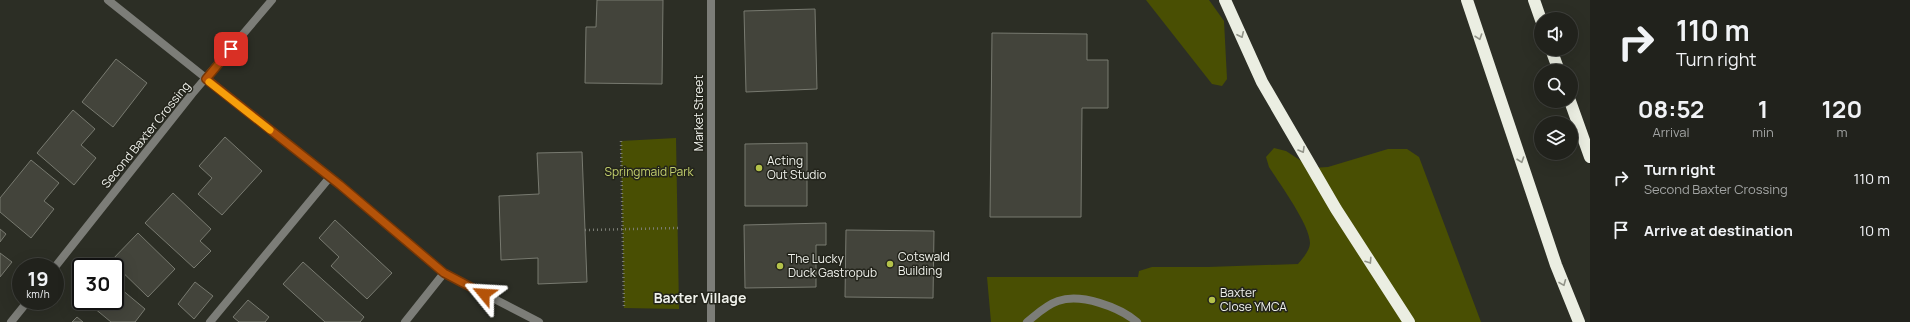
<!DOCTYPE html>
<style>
body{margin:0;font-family:Manrope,sans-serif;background:#292a25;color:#f1f3f6;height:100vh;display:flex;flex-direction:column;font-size:15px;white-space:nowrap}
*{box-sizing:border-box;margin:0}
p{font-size:13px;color:#a2a4a3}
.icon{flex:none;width:22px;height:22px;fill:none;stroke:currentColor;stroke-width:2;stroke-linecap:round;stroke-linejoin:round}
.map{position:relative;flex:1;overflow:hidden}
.panel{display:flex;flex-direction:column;background:#21221c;width:320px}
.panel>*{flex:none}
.guide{background:#21221c;color:#f1f3f6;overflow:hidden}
.tools{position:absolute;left:1534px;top:12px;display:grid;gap:8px}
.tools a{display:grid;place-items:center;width:44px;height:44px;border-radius:50%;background:#21221c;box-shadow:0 4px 16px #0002,0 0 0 1px #3e3f3b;font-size:20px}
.speed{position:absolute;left:12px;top:258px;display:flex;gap:8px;font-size:20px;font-weight:700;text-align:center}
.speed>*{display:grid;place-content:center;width:52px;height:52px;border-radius:50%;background:#21221c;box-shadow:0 4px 16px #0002,0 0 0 1px #3e3f3b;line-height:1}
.speed small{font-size:10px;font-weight:400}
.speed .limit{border:2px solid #111;border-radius:6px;background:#fff;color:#111}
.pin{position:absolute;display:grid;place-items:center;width:34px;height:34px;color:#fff;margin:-17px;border-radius:8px;box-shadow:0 2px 6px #0006}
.me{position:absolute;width:44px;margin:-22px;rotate:297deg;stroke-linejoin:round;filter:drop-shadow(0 0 3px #0008)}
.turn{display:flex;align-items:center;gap:14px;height:84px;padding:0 20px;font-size:18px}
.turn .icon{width:52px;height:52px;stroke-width:2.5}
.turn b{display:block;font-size:28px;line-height:34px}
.eta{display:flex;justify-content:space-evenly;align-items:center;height:68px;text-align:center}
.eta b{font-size:24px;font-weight:700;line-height:28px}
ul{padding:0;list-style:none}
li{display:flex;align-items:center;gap:12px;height:52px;padding:0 20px}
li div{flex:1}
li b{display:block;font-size:15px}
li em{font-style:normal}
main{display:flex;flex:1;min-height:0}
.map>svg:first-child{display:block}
.green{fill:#494f03}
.building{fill:#43443b;stroke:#787a70}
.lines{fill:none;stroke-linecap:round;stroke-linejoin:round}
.path{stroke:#7b7d75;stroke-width:2.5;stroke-dasharray:1 3;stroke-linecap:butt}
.service{stroke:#7c7d78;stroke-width:8}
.minor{stroke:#7c7d78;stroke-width:8}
.tertiary{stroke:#7c7d78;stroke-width:8}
.motorway{stroke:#ebeee2;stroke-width:12}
.oneway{stroke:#919388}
.route-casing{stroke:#753606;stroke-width:10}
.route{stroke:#b45309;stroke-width:7}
.slow{stroke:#f59e0b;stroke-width:7}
.poi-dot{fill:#b4c24a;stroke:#23241b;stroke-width:1.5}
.labels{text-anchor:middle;stroke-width:3;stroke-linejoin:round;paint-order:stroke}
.street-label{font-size:12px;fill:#eff1eb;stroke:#23241b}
.poi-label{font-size:12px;fill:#eff1eb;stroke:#23241b;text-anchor:start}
.park-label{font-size:12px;fill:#c3cf6d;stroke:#23241b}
.quarter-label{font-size:14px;font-weight:bold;fill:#eff1eb;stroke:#23241b}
</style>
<main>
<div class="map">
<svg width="1590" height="322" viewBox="0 0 1590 322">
<rect width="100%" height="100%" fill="#2c2e25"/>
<g class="green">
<path d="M1146 0H1209L1224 21 1227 79 1222 86 1212 84Z"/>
<path d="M676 138 679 309 624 308 621 141Z"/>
<path d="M1274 148 1286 151 1312 168 1328 167 1388 149H1407L1419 157 1481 322H991L987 277H1138L1139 271 1152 267H1208L1298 264C1303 258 1310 250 1310 243 1310 225 1279 183 1269 167L1266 157Z"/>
</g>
<g class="building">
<path d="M597 0H663L662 84 585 83 586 27H596Z"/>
<path d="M815 9 817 89 746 92 744 11Z"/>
<path d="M992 33 1087 34V60H1108V108H1082L1081 217H990Z"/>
<path d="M116 59 147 83 113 127 82 102Z"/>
<path d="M73 110 95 129 81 145 96 158 74 185 37 153Z"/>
<path d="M225 137 262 171 222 215 198 194 212 178 199 166Z"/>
<path d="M807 143V206H745V144Z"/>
<path d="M582 152 587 282 538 284V258L501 260 499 196 539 194 537 153Z"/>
<path d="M31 160 59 183 44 201 54 209 31 238 0 212V198Z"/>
<path d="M173 193 211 229 200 241 211 251 194 268 145 223Z"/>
<path d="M335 220 392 273 367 299 331 266 339 257 319 238Z"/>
<path d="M826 223V245H816V287L745 288 744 225Z"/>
<path d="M0 229 6 234 0 242Z"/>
<path d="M846 230 934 231 933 298 845 297Z"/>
<path d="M138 233 175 269 148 297 111 261Z"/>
<path d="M0 253 12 262 0 277Z"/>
<path d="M303 262 364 317 360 322H325L283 284Z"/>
<path d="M195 282 213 296 194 319 178 304Z"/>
<path d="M115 284 145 309 135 322H111L88 303 89 301H115Z"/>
<path d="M248 300 269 317 265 322H239L233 317Z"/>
<path d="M77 317 83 322H72Z"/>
</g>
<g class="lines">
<g class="path">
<path d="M621 141 624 308"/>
<path d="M585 230 678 228"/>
</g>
<path class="service" d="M210 322 330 177"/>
<g class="minor">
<path d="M108 0 330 177 444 273 539 322"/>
<path d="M55 267 192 94 272 0"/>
<path d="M11 322 28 301"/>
<path d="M405 322 444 273"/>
<path d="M1027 322C1037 314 1046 305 1058 301 1081 293 1119 307 1137 322"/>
</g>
<path class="tertiary" d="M711 322V0"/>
<g class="motorway">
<path d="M1225 0 1262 82 1336 209 1409 322"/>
<path d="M1467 0 1556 265 1579 322"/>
<path d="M1534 0 1541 20"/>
<path d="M1551 49 1559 71"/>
<path d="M1570 101 1590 157"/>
</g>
</g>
<defs><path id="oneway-chevron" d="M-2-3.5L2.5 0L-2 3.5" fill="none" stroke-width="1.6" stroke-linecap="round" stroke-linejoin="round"/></defs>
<g class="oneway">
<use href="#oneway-chevron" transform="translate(1241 35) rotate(65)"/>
<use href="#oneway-chevron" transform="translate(1479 37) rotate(71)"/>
<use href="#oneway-chevron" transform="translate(1302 150) rotate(60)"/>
<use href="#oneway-chevron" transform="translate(1521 160) rotate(71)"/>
<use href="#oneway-chevron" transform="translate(1369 261) rotate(57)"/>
<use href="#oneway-chevron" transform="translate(1563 283) rotate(68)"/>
</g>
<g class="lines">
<g class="route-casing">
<path id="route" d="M231 49 206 79 340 185 444 273 484 294"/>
</g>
<use href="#route" class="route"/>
<path class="slow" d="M209 82 270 130"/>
</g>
<g class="poi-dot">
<circle cx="759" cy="168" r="4"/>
<circle cx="890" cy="264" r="4"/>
<circle cx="780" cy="266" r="4"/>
<circle cx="1212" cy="300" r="4"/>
</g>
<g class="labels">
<g class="street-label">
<text transform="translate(699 113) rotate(-90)" y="4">Market Street</text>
<text transform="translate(146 135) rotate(-51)" y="4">Second Baxter Crossing</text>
</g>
<g class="poi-label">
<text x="767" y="165">Acting<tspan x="767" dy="14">Out Studio</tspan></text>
<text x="898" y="261">Cotswald<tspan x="898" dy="14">Building</tspan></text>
<text x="788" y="263">The Lucky<tspan x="788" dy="14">Duck Gastropub</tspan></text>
<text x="1220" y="297">Baxter<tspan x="1220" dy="14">Close YMCA</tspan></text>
</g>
<g class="park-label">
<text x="649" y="176">Springmaid Park</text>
</g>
<g class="quarter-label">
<text x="700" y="303">Baxter Village</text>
</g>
</g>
</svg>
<div class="tools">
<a><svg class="icon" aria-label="sound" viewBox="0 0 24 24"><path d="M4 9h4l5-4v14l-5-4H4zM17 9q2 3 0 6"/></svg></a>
<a><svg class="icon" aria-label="search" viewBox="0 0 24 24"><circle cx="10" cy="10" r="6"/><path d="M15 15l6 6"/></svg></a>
<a><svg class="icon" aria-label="layers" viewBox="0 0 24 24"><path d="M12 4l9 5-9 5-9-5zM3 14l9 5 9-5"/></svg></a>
</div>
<div class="speed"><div>19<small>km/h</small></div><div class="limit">30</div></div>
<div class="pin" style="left:231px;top:49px;background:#d93025"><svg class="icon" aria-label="arrive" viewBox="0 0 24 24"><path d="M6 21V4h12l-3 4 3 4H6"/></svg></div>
<svg class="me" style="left:484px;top:294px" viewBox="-20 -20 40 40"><path d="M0-17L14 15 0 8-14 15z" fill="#b45309" stroke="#fff" stroke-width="4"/></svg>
</div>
<section class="panel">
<div class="guide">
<div class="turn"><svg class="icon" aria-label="right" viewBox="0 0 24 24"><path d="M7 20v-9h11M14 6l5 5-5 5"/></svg><div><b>110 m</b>Turn right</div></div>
</div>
<div class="eta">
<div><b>08:52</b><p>Arrival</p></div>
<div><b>1</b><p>min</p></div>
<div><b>120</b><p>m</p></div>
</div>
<ul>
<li><svg class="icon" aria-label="right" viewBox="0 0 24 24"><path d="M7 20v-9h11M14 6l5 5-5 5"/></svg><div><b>Turn right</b><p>Second Baxter Crossing</p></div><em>110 m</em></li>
<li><svg class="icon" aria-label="arrive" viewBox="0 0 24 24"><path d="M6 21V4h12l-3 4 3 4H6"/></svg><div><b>Arrive at destination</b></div><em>10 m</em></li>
</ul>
</section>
</main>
